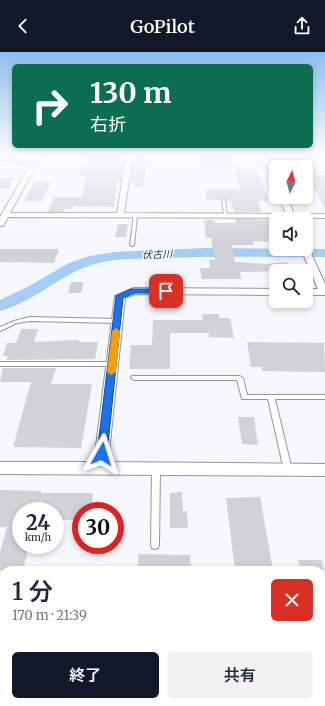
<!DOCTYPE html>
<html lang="ja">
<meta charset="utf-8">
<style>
body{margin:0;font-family:Merriweather,"Noto Sans JP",serif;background:#f2f2f3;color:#1f2937;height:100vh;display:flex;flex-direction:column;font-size:15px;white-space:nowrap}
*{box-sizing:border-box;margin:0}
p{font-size:13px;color:#747a83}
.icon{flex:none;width:22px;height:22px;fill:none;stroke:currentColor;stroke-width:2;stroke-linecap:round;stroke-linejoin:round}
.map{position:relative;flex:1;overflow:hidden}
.details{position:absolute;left:0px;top:514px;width:325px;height:140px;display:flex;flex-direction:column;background:#fff;border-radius:12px 12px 0 0;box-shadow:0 2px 6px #0003}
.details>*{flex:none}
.top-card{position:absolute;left:12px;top:12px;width:301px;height:84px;border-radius:6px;box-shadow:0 2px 6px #0003;background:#0b6e4f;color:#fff;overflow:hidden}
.needle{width:26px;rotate:6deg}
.controls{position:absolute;left:269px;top:108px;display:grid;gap:8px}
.controls a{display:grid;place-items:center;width:44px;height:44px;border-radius:6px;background:#fff;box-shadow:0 2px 6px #0003;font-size:20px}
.speed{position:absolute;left:12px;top:450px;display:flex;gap:8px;font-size:20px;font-weight:700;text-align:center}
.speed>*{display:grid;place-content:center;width:52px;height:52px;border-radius:50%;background:#fff;box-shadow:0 2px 6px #0003;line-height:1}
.speed small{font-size:10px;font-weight:400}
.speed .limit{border:6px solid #d22;background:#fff;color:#111}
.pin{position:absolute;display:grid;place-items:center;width:34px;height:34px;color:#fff;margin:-17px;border-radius:8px;box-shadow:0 2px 6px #0006}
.me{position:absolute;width:44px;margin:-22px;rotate:6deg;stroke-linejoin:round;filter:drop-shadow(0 0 3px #0008)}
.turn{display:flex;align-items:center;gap:14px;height:84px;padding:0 12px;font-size:18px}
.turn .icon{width:52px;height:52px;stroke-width:2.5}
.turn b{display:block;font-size:28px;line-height:34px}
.round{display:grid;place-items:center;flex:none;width:42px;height:42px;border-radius:6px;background:#f2f2f3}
.summary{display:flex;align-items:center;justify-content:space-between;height:68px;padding:0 12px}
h1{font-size:24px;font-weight:600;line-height:30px}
.primary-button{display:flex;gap:8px;margin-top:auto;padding:8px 12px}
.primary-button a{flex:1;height:46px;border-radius:6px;background:#111827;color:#fff;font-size:16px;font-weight:600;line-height:46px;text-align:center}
.primary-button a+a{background:#f2f2f3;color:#1f2937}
header{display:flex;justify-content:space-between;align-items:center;height:52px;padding:0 12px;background:#111827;color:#fff;font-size:18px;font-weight:600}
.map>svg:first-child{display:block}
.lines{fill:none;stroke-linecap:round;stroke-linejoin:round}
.river{fill:#a4cdf8;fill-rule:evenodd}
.building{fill:#d0d2d7}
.service-casing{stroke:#93969a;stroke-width:2}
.minor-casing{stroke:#93969a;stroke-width:2}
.service{fill:#fff;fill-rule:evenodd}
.minor{fill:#fff;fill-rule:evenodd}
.route{fill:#1a73e8;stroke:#114b97}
.slow{fill:#f59e0b}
.labels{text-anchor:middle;stroke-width:3;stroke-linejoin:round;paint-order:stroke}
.far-water-label{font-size:10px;font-style:italic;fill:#00335f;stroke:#fff}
</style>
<header><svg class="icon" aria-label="back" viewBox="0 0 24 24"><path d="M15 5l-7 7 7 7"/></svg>GoPilot<svg class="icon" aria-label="share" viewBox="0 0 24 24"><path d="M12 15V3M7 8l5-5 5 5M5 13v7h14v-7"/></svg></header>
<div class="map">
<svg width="325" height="654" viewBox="0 0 325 654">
<rect width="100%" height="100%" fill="#f5f7fc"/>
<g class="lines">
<path class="river" d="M206 196 325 197V205C270 205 216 204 161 206 140 207 118 206 98 211 62 220 35 250 0 259V248L31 233 69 211 90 204 115 200Z"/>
</g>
<g class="building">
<path d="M86 101H121L119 109H124L121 131H117L114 155 73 154 72 157H65L64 160H48L54 145H81L87 124H78Z"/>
<path d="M199 101H231L235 116H202Z"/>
<path d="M138 102H147L143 135H134L135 130 130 131 133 109H137Z"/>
<path d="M306 116H313L317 123H325V156L313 135H306Z"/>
<path d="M235 117H257L269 149H258L262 160H234L231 149H227L222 145 221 148H207L205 137H240Z"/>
<path d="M0 126H14L8 137H0Z"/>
<path d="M34 130H52L42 149H24Z"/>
<path d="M235 167 276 168V190L253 189 254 193H232L235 210 266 212 287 210 290 219 240 220 241 227H202L200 216H210L209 208H215L211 186H206L204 168H214L215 171H236Z"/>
<path d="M118 172H128L126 185H115Z"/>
<path d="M0 197H59L54 211 0 210Z"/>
<path d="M71 230H84L81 241H68Z"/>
<path d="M202 262H219V266H230L234 286 209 285V281H170V317H129L131 293H152L153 268H203Z"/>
<path d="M21 277H38L34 290 79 288V290H98L95 307 6 308 8 304H3L7 291H16Z"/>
<path d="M247 290 324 291 325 320 262 319 261 315H251Z"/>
<path d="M3 316H56L51 332H92L81 396 13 395 31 330H0Z"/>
<path d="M238 365H254L258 393 242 392Z"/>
<path d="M0 438 41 439V441H93L91 459H81V468H55V459H21V493H29L23 518H0V500L7 475H0Z"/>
<path d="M182 440 183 459H187L188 476H170V441Z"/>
<path d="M260 445 273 518H235L226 446Z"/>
<path d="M138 502 190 503 191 518H138Z"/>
<path d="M298 508H322L324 518H300Z"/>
</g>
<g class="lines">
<g class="service-casing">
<g id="service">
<path d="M20 101H23L17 110 34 109 36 110 34 111 0 112V110H14Z"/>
<path d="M222 146 225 147 227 164 224 163Z"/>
<path d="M134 162 137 163 134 193 132 194 130 193Z"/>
<path d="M30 265 117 267 120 269 117 271 30 269 17 271 0 279V275L14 269Z"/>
<path d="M0 310H112L115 312 112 314H0Z"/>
<path d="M132 324H240L243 326 247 343H325V347H275L292 418 291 420 288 421 285 420 284 418 268 347H242L237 328H134L131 326Z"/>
<path d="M156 414 159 415 160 417 159 493 158 496 155 497 152 496 151 493 152 417 153 415Z"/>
</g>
</g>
<g class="minor-casing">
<g id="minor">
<path d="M37 101H43L10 161H117L127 101H133L124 161 286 162 279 145H287L294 162H325V166L8 165 3 174H0V165Z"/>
<path d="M261 101H267L276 121V131L273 129Z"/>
<path d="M306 195 309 197 325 232V243H306V237H318L301 197H306Z"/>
<path d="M134 236 276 237V243L135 242 125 246 108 410 325 412V424L0 422V410H94L115 244Z"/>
<path d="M0 633H4V650H11L0 653Z"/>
<rect x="161" y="650" width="20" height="4"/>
</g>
</g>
<use href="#service" class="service"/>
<use href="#minor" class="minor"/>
</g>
<linearGradient id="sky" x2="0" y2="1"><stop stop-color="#8dbeee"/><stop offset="0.53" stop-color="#fafbfe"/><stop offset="1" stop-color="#fafbfe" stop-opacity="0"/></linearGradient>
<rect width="325" height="192" fill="url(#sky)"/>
<path class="route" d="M131 237H166L169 239 166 241H135L123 246 107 402 106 405H98L97 402 116 244Z"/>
<path class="slow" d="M116 276 120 279 116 320 111 323 107 320 112 279Z"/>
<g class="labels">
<g class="far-water-label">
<text transform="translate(157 202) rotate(-2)" y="4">伏古川</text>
</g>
</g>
</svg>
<div class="controls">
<a><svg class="needle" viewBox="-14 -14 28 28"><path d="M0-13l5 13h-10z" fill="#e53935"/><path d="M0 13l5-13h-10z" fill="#747a83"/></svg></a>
<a><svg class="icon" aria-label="sound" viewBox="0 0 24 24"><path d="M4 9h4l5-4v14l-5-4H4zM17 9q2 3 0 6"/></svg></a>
<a><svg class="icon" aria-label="search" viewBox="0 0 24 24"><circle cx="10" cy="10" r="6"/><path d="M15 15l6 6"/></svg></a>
</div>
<div class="speed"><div>24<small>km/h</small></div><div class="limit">30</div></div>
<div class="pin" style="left:166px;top:239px;background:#d93025"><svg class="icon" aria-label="arrive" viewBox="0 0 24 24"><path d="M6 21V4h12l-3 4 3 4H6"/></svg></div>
<svg class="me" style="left:102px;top:402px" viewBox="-20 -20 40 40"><path d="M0-17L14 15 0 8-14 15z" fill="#1a73e8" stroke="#fff" stroke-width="4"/></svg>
<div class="top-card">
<div class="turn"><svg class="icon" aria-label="right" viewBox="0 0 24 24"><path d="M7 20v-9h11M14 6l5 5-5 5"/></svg><div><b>130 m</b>右折</div></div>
</div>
<section class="details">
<div class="summary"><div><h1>1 分</h1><p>170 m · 21:39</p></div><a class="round" style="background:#d93025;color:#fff"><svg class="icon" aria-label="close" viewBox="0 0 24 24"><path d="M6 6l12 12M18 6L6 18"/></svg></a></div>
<div class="primary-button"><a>終了</a><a>共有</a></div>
</section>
</div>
